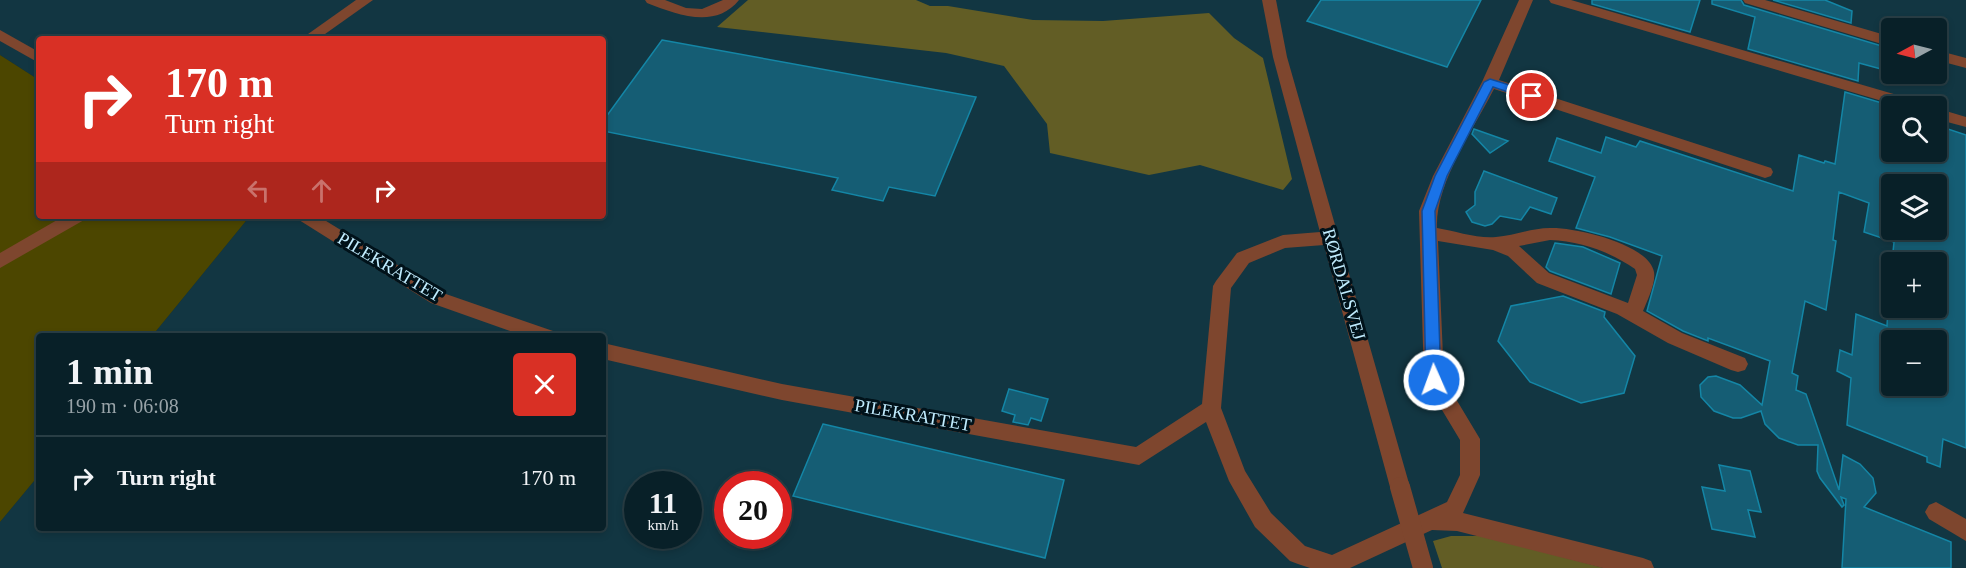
<!DOCTYPE html>
<meta charset="utf-8">
<style>
body{margin:0;font-family:"Times New Roman",serif;background:#162d34;color:#f1f3f6;height:100vh;display:flex;flex-direction:column;font-size:22px;white-space:nowrap}
*{box-sizing:border-box;margin:0}
p{font-size:20px;color:#98a3a8}
.icon{flex:none;width:33px;height:33px;fill:none;stroke:currentColor;stroke-width:2;stroke-linecap:round;stroke-linejoin:round}
.map{position:relative;flex:1;overflow:hidden}
.drawer{position:absolute;left:36px;top:333px;width:570px;height:198px;display:flex;flex-direction:column;background:#082028;border-radius:6px;box-shadow:0 3px 9px #0003,0 0 0 2px #293e45}
.drawer>*{flex:none}
.top-card{position:absolute;left:36px;top:36px;width:570px;height:183px;border-radius:6px;box-shadow:0 3px 9px #0003,0 0 0 2px #293e45;background:#d93025;color:#fff;overflow:hidden}
.needle{width:39px;rotate:263deg}
.fabs{position:absolute;left:1881px;top:18px;display:grid;gap:12px}
.fabs a{display:grid;place-items:center;width:66px;height:66px;border-radius:6px;background:#082028;box-shadow:0 3px 9px #0003,0 0 0 2px #293e45;font-size:30px}
.speed{position:absolute;left:624px;top:471px;display:flex;gap:12px;font-size:30px;font-weight:700;text-align:center}
.speed>*{display:grid;place-content:center;width:78px;height:78px;border-radius:50%;background:#082028;box-shadow:0 3px 9px #0003,0 0 0 2px #293e45;line-height:1}
.speed small{font-size:15px;font-weight:400}
.speed .limit{border:9px solid #d22;background:#fff;color:#111}
.pin{position:absolute;display:grid;place-items:center;width:51px;height:51px;color:#fff;margin:-26px;border:3px solid #fff;border-radius:50%;box-shadow:0 2px 6px #0007}
.me{position:absolute;width:66px;margin:-33px;rotate:358deg;stroke-linejoin:round;filter:drop-shadow(0 0 4px #0008)}
.turn{display:flex;align-items:center;gap:21px;height:126px;padding:0 30px;font-size:27px}
.turn .icon{width:78px;height:78px;stroke-width:2.5}
.turn b{display:block;font-size:42px;line-height:51px}
.lanes{display:flex;align-items:center;height:57px;padding:0 30px;background:#0003;justify-content:center;gap:30px;direction:ltr}
.lanes .off{opacity:.35}
.round{display:grid;place-items:center;flex:none;width:63px;height:63px;border-radius:6px;background:#162d34}
.headline{display:flex;align-items:center;justify-content:space-between;height:102px;padding:0 30px}
h1{font-size:36px;font-weight:800;line-height:45px}
ul{padding:0;list-style:none}
li{display:flex;align-items:center;gap:18px;height:84px;padding:0 30px;border-top:2px solid #293e45}
li div{flex:1}
li b{display:block;font-size:22px}
li em{font-style:normal}
.map>svg:first-child{display:block}
.built{fill:#123642;fill-rule:evenodd}
.green{fill:#4c4600}
.forest{fill:#625d25}
.building{fill:#155d74;stroke:#1486a6;stroke-width:1.5;fill-rule:evenodd}
.lines{fill:none;stroke-linecap:round;stroke-linejoin:round}
.minor{fill:#7e462e;fill-rule:evenodd}
.minor-bridge{stroke:#7e462e;stroke-width:20}
.route{fill:#1a73e8;stroke:#114b97;stroke-width:1.5}
.labels{text-anchor:middle;stroke-width:6;stroke-linejoin:round;paint-order:stroke}
.street-label{font-size:18px;fill:#c0ecfe;stroke:#00121a}
</style>
<div class="map">
<svg width="1966" height="568" viewBox="0 0 1966 568">
<rect width="100%" height="100%" fill="#0b2b36"/>
<path class="built" d="M0 0H1966V568H0V522L39 475V528H603V336H152L250 216H603V39H39V80L0 55ZM1892 28H1936V74H1892ZM1892 106H1936V152H1892ZM1892 184H1936V230H1892ZM1892 262H1936V308H1892ZM1892 340H1936V386H1892ZM638 484H688V536H638ZM728 484H778V536H728Z"/>
<path class="green" d="M0 55 39 80V216H250L152 336H39V475L0 522Z"/>
<g class="forest">
<path d="M748 0H916L930 6H948L1033 20 1103 21 1209 13 1234 38 1263 58 1292 179 1283 190 1200 165 1149 175 1050 153 1047 124 1004 66 946 53 717 27Z"/>
<path d="M1451 536H1484L1604 568H1442L1433 541Z"/>
</g>
<g class="building">
<path d="M1321 0H1481L1447 67 1307 21Z"/>
<path d="M1592 0H1700L1690 32 1592 4Z"/>
<path d="M1712 0H1741L1744 5 1892 49V72L1859 63 1858 81 1748 49 1755 17 1712 4Z"/>
<path d="M1773 0H1825L1852 11 1851 23Z"/>
<path d="M662 40 976 97 935 196 889 187 883 201 832 190 838 178 603 131V121Z"/>
<path d="M1845 92 1892 106V152H1936V125L1966 135V448L1943 439 1940 467 1927 462V457L1847 425 1851 378 1837 371 1840 350 1852 355 1856 314 1887 326 1888 308H1936V262H1892L1894 242 1864 232 1869 203 1839 192 1833 240 1836 241 1826 310 1805 301 1792 373 1798 376 1796 390 1806 394 1839 490 1843 455 1860 464 1873 478 1876 493 1864 507 1951 542V568H1842L1846 499 1841 497 1844 505 1842 507 1820 478 1817 471 1818 445H1798L1779 438 1765 424 1761 411 1741 418H1733L1714 411 1701 397 1700 385 1708 377 1716 376 1740 385 1762 405 1770 361 1708 338V341L1683 331 1647 311 1662 256 1610 237 1576 228 1595 177 1549 161 1557 138 1601 153 1606 137 1636 147 1640 141 1793 191 1799 155 1824 163 1825 161 1835 164ZM1892 184H1936V230H1892ZM1892 340H1936V386H1892Z"/>
<path d="M1474 129 1508 141 1490 153 1472 134Z"/>
<path d="M1484 171 1557 198 1551 214 1530 207 1521 220 1500 216 1492 224 1485 226 1472 222 1466 212 1475 205V192Z"/>
<path d="M1555 243 1583 247 1620 263 1611 294 1550 271 1546 267Z"/>
<path d="M1563 296 1605 312 1604 317 1635 356 1624 393 1581 403 1530 382 1498 341 1511 306Z"/>
<path d="M1009 389 1048 399 1041 421 1031 418 1028 425 1013 422 1015 415 1002 411Z"/>
<path d="M823 424 1064 480 1045 558 793 496Z"/>
<path d="M1719 465 1750 471 1761 512 1748 510 1755 537 1712 529 1702 487 1725 491Z"/>
</g>
<g class="lines">
<g class="minor">
<path d="M356 0H373L318 39H301Z"/>
<path d="M645 0H665L686 8 702 9 723 0H739C715 30 676 14 647 3Z"/>
<path d="M1262 0H1276L1287 57 1410 487 1407 494 1400 496 1393 494 1390 487 1324 245 1285 248 1249 263 1231 288 1221 408 1245 471 1271 513 1305 546 1332 555 1447 502 1460 475V440L1424 380 1419 211 1433 176 1482 82 1519 0H1533L1499 80 1771 168 1773 172 1771 176 1765 178 1494 89C1474 128 1435 184 1437 228 1455 231 1478 239 1496 237 1514 236 1531 228 1550 228 1575 227 1649 244 1654 272 1656 283 1647 301 1643 311L1682 333 1745 358 1748 364 1745 370 1738 372 1731 370 1668 343 1617 314 1537 283 1508 256 1493 250 1438 241 1444 379 1480 439V475L1463 513 1643 558 1651 561 1654 568H1603L1457 531 1432 530 1350 568H1310L1298 564 1290 561 1255 527 1229 481 1206 422 1139 465 782 400 603 359V343L782 384 1136 447 1202 404 1213 286 1216 281 1237 253 1283 235 1320 232 1273 57ZM1550 240C1581 241 1610 252 1635 269L1637 275 1628 303 1549 273 1519 246Z"/>
<path d="M1549 0H1571L1921 102 1923 106H1899L1551 3Z"/>
<path d="M1743 0H1765L1892 37V47L1745 3Z"/>
<path d="M0 30 39 52V63L0 41Z"/>
<path d="M1936 50 1966 58V68L1936 60Z"/>
<path d="M1936 108 1966 117V127L1936 119Z"/>
<path d="M64 216H87L84 220 0 268V253Z"/>
<path d="M296 216H318L443 293 553 331 555 336H524L431 303 299 220Z"/>
<path d="M1936 502 1966 519V541L1929 519 1925 512 1929 505Z"/>
</g>
<path class="minor-bridge" d="M1400 487 1423 568"/>
</g>
<path class="route" d="M1490 79 1536 93 1538 96 1532 100 1493 87 1447 176 1435 211 1441 380 1439 384H1429L1426 380 1422 211 1435 176 1484 82Z"/>
<g class="labels">
<g class="street-label">
<text transform="translate(390 267) rotate(31)" y="6">PILEKRATTET</text>
<text transform="translate(1344 284) rotate(74)" y="6">RØRDALSVEJ</text>
<text transform="translate(913 415) rotate(10)" y="6">PILEKRATTET</text>
</g>
</g>
</svg>
<div class="fabs">
<a><svg class="needle" viewBox="-14 -14 28 28"><path d="M0-13l5 13h-10z" fill="#e53935"/><path d="M0 13l5-13h-10z" fill="#98a3a8"/></svg></a>
<a><svg class="icon" aria-label="search" viewBox="0 0 24 24"><circle cx="10" cy="10" r="6"/><path d="M15 15l6 6"/></svg></a>
<a><svg class="icon" aria-label="layers" viewBox="0 0 24 24"><path d="M12 4l9 5-9 5-9-5zM3 14l9 5 9-5"/></svg></a>
<a>+</a>
<a>−</a>
</div>
<div class="speed"><div>11<small>km/h</small></div><div class="limit">20</div></div>
<div class="pin" style="left:1532px;top:96px;background:#d93025"><svg class="icon" aria-label="arrive" viewBox="0 0 24 24"><path d="M6 21V4h12l-3 4 3 4H6"/></svg></div>
<svg class="me" style="left:1434px;top:380px" viewBox="-20 -20 40 40"><circle r="17" fill="#1a73e8" stroke="#fff" stroke-width="3"/><path d="M0-11L8 9 0 5-8 9z" fill="#fff"/></svg>
<div class="top-card">
<div class="turn"><svg class="icon" aria-label="right" viewBox="0 0 24 24"><path d="M7 20v-9h11M14 6l5 5-5 5"/></svg><div><b>170 m</b>Turn right</div></div>
<div class="lanes"><svg class="icon off" aria-label="left" viewBox="0 0 24 24"><path d="M17 20v-9H6M10 6l-5 5 5 5"/></svg><svg class="icon off" aria-label="ahead" viewBox="0 0 24 24"><path d="M12 20V5M6 11l6-6 6 6"/></svg><svg class="icon" aria-label="right" viewBox="0 0 24 24"><path d="M7 20v-9h11M14 6l5 5-5 5"/></svg></div>
</div>
<section class="drawer">
<div class="headline"><div><h1>1 min</h1><p>190 m · 06:08</p></div><a class="round" style="background:#d93025;color:#fff"><svg class="icon" aria-label="close" viewBox="0 0 24 24"><path d="M6 6l12 12M18 6L6 18"/></svg></a></div>
<ul>
<li><svg class="icon" aria-label="right" viewBox="0 0 24 24"><path d="M7 20v-9h11M14 6l5 5-5 5"/></svg><div><b>Turn right</b></div><em>170 m</em></li>
</ul>
</section>
</div>
